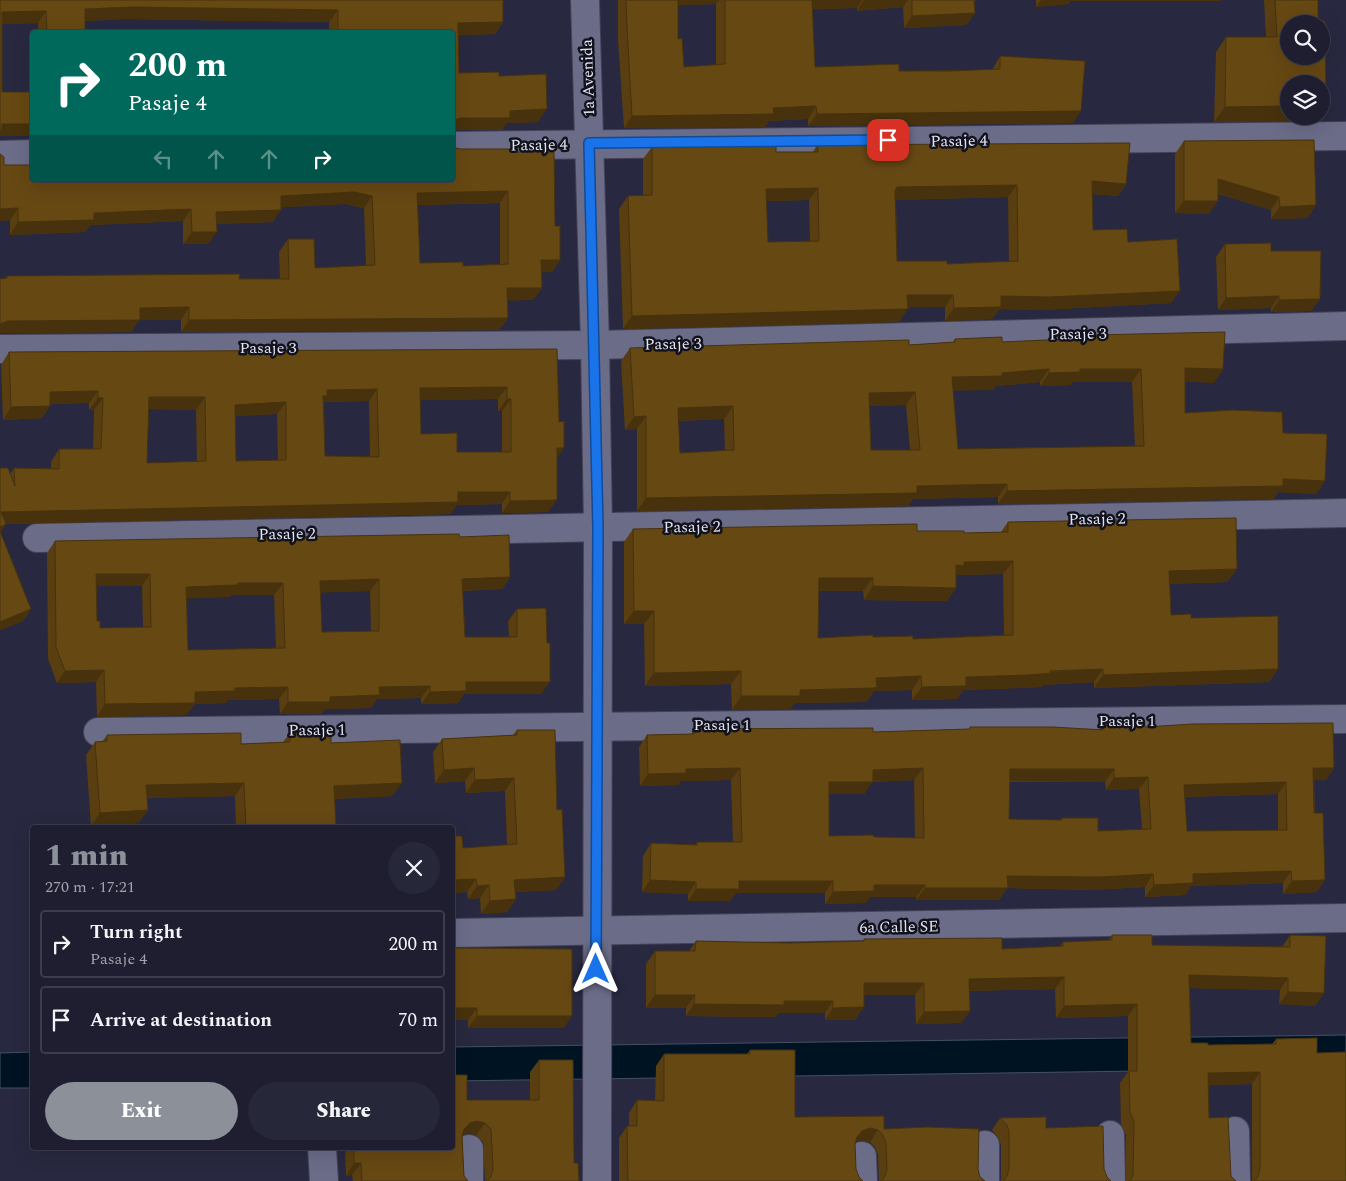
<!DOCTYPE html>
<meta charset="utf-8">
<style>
body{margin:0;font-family:Spectral,serif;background:#262738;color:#f1f3f6;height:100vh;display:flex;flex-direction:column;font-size:19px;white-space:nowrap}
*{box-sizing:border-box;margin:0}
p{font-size:16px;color:#a1a2ab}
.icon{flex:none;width:28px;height:28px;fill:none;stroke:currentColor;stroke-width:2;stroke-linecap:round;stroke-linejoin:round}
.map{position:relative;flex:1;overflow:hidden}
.details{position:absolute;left:30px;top:825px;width:425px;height:325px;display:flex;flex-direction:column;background:#1e1e30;border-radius:5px;box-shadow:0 5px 20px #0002,0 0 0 1px #3c3c4c}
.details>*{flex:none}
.guide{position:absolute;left:30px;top:30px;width:425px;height:152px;border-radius:5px;box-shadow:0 5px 20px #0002,0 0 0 1px #3c3c4c;background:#00695c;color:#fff;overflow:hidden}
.tools{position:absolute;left:1280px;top:15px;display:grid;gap:10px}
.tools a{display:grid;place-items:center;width:50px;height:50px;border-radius:50%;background:#1e1e30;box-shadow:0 5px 20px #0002,0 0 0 1px #3c3c4c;font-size:25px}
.pin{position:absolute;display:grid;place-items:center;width:42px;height:42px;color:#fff;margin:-21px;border-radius:10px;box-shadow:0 2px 8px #0006}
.me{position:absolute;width:55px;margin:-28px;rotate:0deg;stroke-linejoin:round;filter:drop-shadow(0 0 4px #0008)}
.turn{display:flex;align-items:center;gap:18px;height:105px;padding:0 15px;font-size:22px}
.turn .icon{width:65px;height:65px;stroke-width:2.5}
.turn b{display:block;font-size:35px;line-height:42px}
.lanes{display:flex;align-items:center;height:48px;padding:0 15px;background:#0003;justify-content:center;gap:25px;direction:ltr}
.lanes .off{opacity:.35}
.round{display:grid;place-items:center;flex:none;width:52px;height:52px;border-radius:26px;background:#262738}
.overview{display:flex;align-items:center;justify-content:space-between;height:85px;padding:0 15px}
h1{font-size:30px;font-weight:800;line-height:38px;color:#8c9099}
.button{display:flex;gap:10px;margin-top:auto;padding:10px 15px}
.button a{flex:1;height:58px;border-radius:30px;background:#8c9099;color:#fff;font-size:20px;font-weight:800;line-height:58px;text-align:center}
.button a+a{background:#262738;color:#f1f3f6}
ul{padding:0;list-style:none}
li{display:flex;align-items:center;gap:15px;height:68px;margin:0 10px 8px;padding:0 5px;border:2px solid #3c3c4c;border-radius:5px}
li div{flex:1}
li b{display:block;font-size:19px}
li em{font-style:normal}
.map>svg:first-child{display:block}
.water{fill:#001323;stroke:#445161}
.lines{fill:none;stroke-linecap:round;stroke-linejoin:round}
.minor-casing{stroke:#434257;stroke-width:30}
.minor{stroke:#6b6c88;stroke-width:28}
.wall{fill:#583e10;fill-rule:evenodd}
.shaded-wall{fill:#47320d}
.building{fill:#664813;stroke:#47320d;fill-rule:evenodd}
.route-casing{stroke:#114b97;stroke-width:12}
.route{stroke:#1a73e8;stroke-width:9}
.labels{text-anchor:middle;stroke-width:5;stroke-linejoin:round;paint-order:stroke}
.street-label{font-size:16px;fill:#e1e2f2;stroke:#12121d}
</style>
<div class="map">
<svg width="1346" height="1181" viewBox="0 0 1346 1181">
<rect width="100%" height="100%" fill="#282840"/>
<g class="water">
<path d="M1346 1035V1068L453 1081 452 1047Z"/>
<path d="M32 1052V1088H0V1053Z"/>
</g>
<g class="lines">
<g class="minor-casing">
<g id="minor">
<path d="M585 0 595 345 598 527 597 1181"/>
<path d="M452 146 1346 136"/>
<path d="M0 155 32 154"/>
<path d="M0 349 595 345 1346 326"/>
<path d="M37 538 1346 513"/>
<path d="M98 732 1346 719"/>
<path d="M452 933 1346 918"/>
<path d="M1235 1131 1236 1181"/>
<path d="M1110 1135 1111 1181"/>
<path d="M985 1145V1181"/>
<path d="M322 1148 324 1181"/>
<path d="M469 1149V1181"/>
<path d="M862 1156 863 1181"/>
</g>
</g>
<use href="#minor" class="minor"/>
</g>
<g class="wall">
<path d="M0 0H503V22L495 34 458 35 459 73 499 76 538 122 507 123 502 130H452V32H329V22L124 19 85 21V32H38V23L2 24 0 136Z"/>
<path d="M618 0H978L974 1 975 13 966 25 904 28 903 7 857 11V8L812 9 815 67 899 71 992 70 1000 56 1073 123 808 126V119L769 121 765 127 624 128 618 40ZM716 4V65L684 67 678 39V5Z"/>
<path d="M1036 0H1221L1220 1H1070L1069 4 1036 7Z"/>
<path d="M1264 0H1318L1316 121 1214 122 1216 52 1226 37H1266Z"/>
<path d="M1314 140 1308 218 1271 219V210L1218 194 1209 214 1175 213V154L1184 141Z"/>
<path d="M817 145 1126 184 1118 196 1092 194 1093 230 1128 242 1171 303 1040 310 1000 309 992 319 945 321V307H908L899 322 623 329 619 209 628 196 643 195V159L652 147 776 152H813ZM1008 197 1009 261 947 264 897 261 896 200ZM809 200 810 241 768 242 766 201Z"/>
<path d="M453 148 460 149 511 152 555 226 560 260 552 272H542V288L533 300H507L508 318 499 330 181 332V320H139L131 332 0 333V279H5L7 276 280 279 279 252 288 239 315 268 366 266 364 208 345 204 281 207 273 222 217 224 208 244H183V221L90 225 85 232 10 235V220L0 221V154L4 165 32 180ZM500 203V264L463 266 420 263 418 205Z"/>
<path d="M1225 244 1271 251 1320 299 1311 311 1271 312V308L1218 310 1216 257Z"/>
<path d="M1092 335 1223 369 1214 383 1185 381V413L1283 433 1325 481 1316 494 1278 492 1274 499 998 504V497L913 499 908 506 637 511V429L625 430 621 361 630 348 909 345 953 342 955 339 1002 342 1090 338ZM1040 382V386L1070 385 1073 382H1132L1135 446 958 449 953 390H993L996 386ZM906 405 910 450H871L869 406ZM724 419 725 451 680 453 678 421Z"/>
<path d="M557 349V459L548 512 502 513V504L457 505 450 514 5 524H6L0 532 31 609 23 621 0 630V468L10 474 14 468 51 469V462L59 449H93L94 410H89V403L50 404V406L42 418 3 420 1 365 9 352ZM498 399V411H502V452H457L421 434 420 400ZM369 401 370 457 325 456 324 402ZM149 409 196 410 197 462 147 463ZM277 414 278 460 236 461 235 416Z"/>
<path d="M1008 522 1237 569 1227 582 1170 584 1171 615 1191 618 1278 669 1269 682 1094 688V682L1043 685 1041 687 1020 688 963 690 957 699 912 700V690L874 691 867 701 865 702 795 703 790 709 732 710 731 684 645 686 644 624H624V542L633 529 917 531 964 533 1001 532ZM1003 574 1004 635 913 639 873 637 818 638V591H863L864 600 947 601 956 588V577L957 575Z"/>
<path d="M460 537 510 577 502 589 463 591 465 637H509L508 621 517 609 541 694H464L458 703 421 704V698L377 699 371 708 325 709 321 714H280L279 699 228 700 226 703 195 704 186 715 97 717 96 682 57 683 48 659 47 553 55 541ZM97 586H142L143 627 100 628 97 621ZM370 591 371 631 322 632 320 592ZM231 595H274L276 648 188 650 187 598 229 597Z"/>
<path d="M1103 725 1145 727 1334 768 1326 780H1314L1317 892 1283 894V883L1191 886 1185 895 1145 897V887L1092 890 1007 888 999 900H916V897H870L866 903 825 904V893H736L730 901H688V894L642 892 643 856 651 843 695 845 697 842H733L731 780 681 781 678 785 640 786 639 747 647 735 691 734 694 729 873 732 969 729 970 727 1100 729ZM914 780 915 838 829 836V794H864L872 782ZM1010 782H1105L1106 790 1139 789 1142 829 1098 831 1062 818 1060 820 1009 819ZM1278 794V831H1187L1185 797Z"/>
<path d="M517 730 557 810 565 877 556 890 515 892 516 899 507 912 481 914 480 898 468 899 467 892 452 893V836L463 848 507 845 505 791 466 793 465 781 435 783 433 752 442 739 513 735Z"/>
<path d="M290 733 331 743 392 796 335 799 336 828H236L235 796 147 798 148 810 138 823 91 826 86 755 95 742H102L107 735 241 744 283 742Z"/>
<path d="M1112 935 1152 945 1282 947 1290 935 1324 993 1315 1006 1279 1004 1280 990 1190 988 1191 1043 1208 1045 1272 1044 1276 1039 1317 1053 1346 1181H1252V1084L1208 1085 1209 1118 1231 1176 1236 1181H1125L1126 1135 1121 1125 1120 1083 1128 1072V1016L1056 1018 1055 989 969 991 970 1011 961 1023 916 1024 915 995H864L855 1020H825V1013H778L775 1017 686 1016V1008H646V964L655 951H689L696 941 790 943 863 941 864 939 1002 949 1060 946 1063 942 1108 941Z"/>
<path d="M452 948 564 1028H468V1020Z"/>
<path d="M750 1050 795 1117 884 1129 978 1169 980 1177 985 1181H879L878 1155 875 1147 870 1142 862 1140 855 1142V1144L856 1169 859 1177 863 1181H619V1138L627 1126H629V1113L637 1100 655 1101 656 1066 664 1054H747Z"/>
<path d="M539 1060 574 1163 579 1181H485L483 1142 476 1135 469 1133 462 1135V1137L464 1176 468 1181H353L352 1175 346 1176 345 1148H452L467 1100H530V1072Z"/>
<path d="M1000 1118 1046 1128 1104 1169 1107 1177 1111 1181H1001V1145L998 1137 992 1130Z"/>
</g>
<g class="shaded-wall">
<path d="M673 0H719L716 4 669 5Z"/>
<path d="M810 0H862L857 8 803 10Z"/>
<path d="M864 0H908L903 7 857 11Z"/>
<path d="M1041 0H1221L1220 1H1070L1069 4 1036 7Z"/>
<path d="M133 7 338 10 329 22 124 19 76 21 85 9Z"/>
<path d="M46 11 38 23 0 24 2 12Z"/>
<path d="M975 13 966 25 904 28 912 16Z"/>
<path d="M503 22 495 34 452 35 458 23Z"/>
<path d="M816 106 808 119 769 121 765 127 624 128 632 116Z"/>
<path d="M1289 106V116H1319L1316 121 1214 122 1225 107Z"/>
<path d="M1321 106H1326L1321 113Z"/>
<path d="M547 109 538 122 507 123 502 130H452V121L460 118 510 111Z"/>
<path d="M1081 111 1073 123 808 126 817 114Z"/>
<path d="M2 124H32V136H0V127Z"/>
<path d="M1218 179 1279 197 1271 210 1210 191Z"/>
<path d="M1092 181 1126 184 1118 196 1083 193Z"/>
<path d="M1017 185 1008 197 889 200 897 187Z"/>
<path d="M818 188 809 200 757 201 766 189Z"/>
<path d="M508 191 500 203 409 205 417 193Z"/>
<path d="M354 192 372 196 364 208 345 204 272 208 281 196Z"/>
<path d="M1184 201H1218L1209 214 1175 213Z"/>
<path d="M1316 205 1308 218 1271 219 1280 207Z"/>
<path d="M18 208 10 220 0 221V209Z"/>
<path d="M191 209 183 221 90 225 85 232 10 235 18 222 94 213Z"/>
<path d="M281 210 273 222 208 224 216 212Z"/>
<path d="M192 232H217L208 244H183Z"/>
<path d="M541 260H560L552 272 533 273Z"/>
<path d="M507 288H542L533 300 498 301Z"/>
<path d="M1180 291 1171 303 1040 310 1000 309 992 319 945 321 954 308 1001 296Z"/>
<path d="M907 295H953L945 307 899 308Z"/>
<path d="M1279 296 1271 308 1218 310 1226 298Z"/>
<path d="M1320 299 1311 311 1271 312 1279 300Z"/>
<path d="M189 307 181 320H139L131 332 0 333V324L8 321 140 308Z"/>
<path d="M908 309 899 322 623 329 632 316Z"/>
<path d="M508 318 499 330 181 332 189 320Z"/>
<path d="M1185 368 1223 369 1214 383 1176 381Z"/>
<path d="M1049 369 1040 382 996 386 993 390 943 391 952 377Z"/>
<path d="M1080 369H1141L1132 382H1073L1070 385 1040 386 1049 373Z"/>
<path d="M507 387 498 399 411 400 420 388Z"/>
<path d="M377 389 369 401 323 402 315 408 327 390Z"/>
<path d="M98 391 89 403 41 404 50 392Z"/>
<path d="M915 392 906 405 860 406 869 393Z"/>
<path d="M149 397H205L196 410 141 409Z"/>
<path d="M98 398H103L94 410H89Z"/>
<path d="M507 399H511L502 411H498Z"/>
<path d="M286 402 277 414 226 417 235 405Z"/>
<path d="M50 406 42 418 3 420 11 407Z"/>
<path d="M733 406 724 419 668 421 678 408Z"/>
<path d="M646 416 637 429 625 430 634 417Z"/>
<path d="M557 448H564L556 460Z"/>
<path d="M1283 479 1325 481 1316 494 1278 492 1274 499 998 504 1007 491Z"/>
<path d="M1007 484 998 497 913 499 908 506 637 511 646 498 917 486Z"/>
<path d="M458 492H510L502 504 457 505 450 514 0 524 1 512Z"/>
<path d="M557 500 548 512 502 513 510 501Z"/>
<path d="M6 524 0 532V527Z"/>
<path d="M1013 561 1003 574 957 575 954 579 956 565 964 562Z"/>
<path d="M1237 569 1227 582 1160 584 1169 571Z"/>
<path d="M96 574H150L142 586H88Z"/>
<path d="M510 577 502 589 453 591 462 579Z"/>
<path d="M819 578H873L863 591H809Z"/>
<path d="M379 579 370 591 311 593 320 581Z"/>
<path d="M238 583H283L274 595H231L229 597 178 599 186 587Z"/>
<path d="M873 586 956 588 947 601 864 600Z"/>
<path d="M31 609 23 621 0 630V622Z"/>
<path d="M634 611H654L644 624H624Z"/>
<path d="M1103 669 1094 682 1043 685 1041 687 1020 688 963 690 957 699 912 700 922 687 966 677Z"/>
<path d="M1278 669 1269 682 1094 688 1103 675Z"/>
<path d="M104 670 96 682 57 683 65 671Z"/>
<path d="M741 671 731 684 645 686 654 673Z"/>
<path d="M921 676 912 690 874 691 867 701 865 702 795 703 790 709 732 710 741 696 800 690 876 678Z"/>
<path d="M466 682H550L541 694H464L458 703 421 704 430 692Z"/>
<path d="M430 686 421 698 377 699 371 708 325 709 321 714H280L288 702 330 697 379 687Z"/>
<path d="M288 687 279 699 228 700 226 703 195 704 186 715 97 717 105 704 195 692 235 688Z"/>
<path d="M474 768 465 781 435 783 444 770Z"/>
<path d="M740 768 731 780 681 781 678 785 640 786 648 774 686 769Z"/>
<path d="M923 768 914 780 872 782 864 794H821L829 782 873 770Z"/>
<path d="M1313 768H1334L1326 780 1305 781Z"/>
<path d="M1010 769H1114L1105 782 1001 781Z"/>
<path d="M1148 777 1139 789 1106 790 1114 778Z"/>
<path d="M514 778 505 791 466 793 475 780Z"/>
<path d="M1286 782 1278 794 1175 797 1184 785Z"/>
<path d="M244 783 235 796 137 798 146 785Z"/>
<path d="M402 783 392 796 325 799 334 786Z"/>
<path d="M148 810 138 823 91 826 100 813Z"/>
<path d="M1291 871 1283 883 1191 886 1185 895 1145 897 1154 885 1193 874Z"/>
<path d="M1153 874 1145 887 1092 890 1007 888 999 900H916L925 888 1007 876Z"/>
<path d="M565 877 556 890 505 893 514 880Z"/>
<path d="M476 879 467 892 452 893V880Z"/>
<path d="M650 880 696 882 688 894 642 892Z"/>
<path d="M1325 880 1317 892 1283 894 1292 881Z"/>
<path d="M739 881H833L825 893H736L730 901H688L696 889Z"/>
<path d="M489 885 480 898 468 899 477 886Z"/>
<path d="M874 885H925L916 897H870L866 903 825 904 833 892Z"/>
<path d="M516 899 507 912 481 914 490 901Z"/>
<path d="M1189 975 1288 978 1280 990 1181 988Z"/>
<path d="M1064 977 1055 989 961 991 969 979Z"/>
<path d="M864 983H924L915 995H855Z"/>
<path d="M1288 992 1324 993 1315 1006 1279 1004Z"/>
<path d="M655 995H695L686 1008H646Z"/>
<path d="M784 1001H833L825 1013H778L775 1017 686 1016 694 1004Z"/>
<path d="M1137 1004 1128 1016 1056 1018 1064 1006Z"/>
<path d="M864 1007 855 1020H825L833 1008Z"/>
<path d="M452 1008H477L468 1020H452Z"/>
<path d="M970 1011 961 1023 916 1024 924 1012Z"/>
<path d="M477 1016H572L564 1028H468Z"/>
<path d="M1260 1072 1252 1084 1200 1085 1208 1073Z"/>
<path d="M477 1121 485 1123 476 1135 469 1133 462 1135 464 1129 470 1123Z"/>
<path d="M870 1128 878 1130 870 1142 862 1140 853 1143 857 1137 862 1131Z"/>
<path d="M354 1163H361L352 1175 346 1176Z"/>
</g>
<g class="building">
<path d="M0 0H503V22L458 23 459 73 499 72V76L546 74 547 109 510 111V118H460L452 121V32H338V10L133 7 85 9V32H47L46 11 2 12V92H32V124H2V129L0 131Z"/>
<path d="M626 0H678V39L682 38 684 67 725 64V0H812L815 67 899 64V71H951L1000 69V56L1085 61 1081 111 817 114 816 106 773 108 774 114 632 116 627 28Z"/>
<path d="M912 0H974L975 13 912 16Z"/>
<path d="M1275 0H1318V21H1325L1326 106H1321V84H1289V106L1225 107 1226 37H1277ZM1289 24H1321V56H1289Z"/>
<path d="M1314 140 1316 205 1280 207 1279 197 1218 179V201H1184V141Z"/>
<path d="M1130 143 1126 184 1092 181 1093 230 1127 229 1128 242 1177 239 1180 291 1049 297 1001 296V307L954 308 953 295H907L908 309 632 316 628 196 652 195V147L776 145V152H818L817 145ZM1017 185 1018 261 947 264V261H897L895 191 897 187ZM818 188 819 241 768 242 766 189Z"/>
<path d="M452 147 460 149H511V152H554L555 226H560V260H541L542 288H507L508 318 189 320V307L140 308V320L8 321 0 324V279L7 278V276L240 274 239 279H289L288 239H314L315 268 375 265 372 196 354 192 281 196V210L216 212 217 232H192L191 209 94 213V220L18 222V208L0 209V154L4 157V165H32V180H452ZM508 191V264L463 266V262L420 263 417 193Z"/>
<path d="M1271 243V251H1321L1320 299 1279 300V296L1226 298 1225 244Z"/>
<path d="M1225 332 1223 369 1185 368V413L1233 410 1282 412 1283 433 1327 434 1325 481 1283 479V486L1007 491V484L917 486V493L646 498V416L634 417 630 348 909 340V345L955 342V339L1002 337V342L1092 338V335ZM1049 369V373L1080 372V369H1141L1144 446 958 449 952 377 1002 376V373ZM915 392 920 450H871L869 393ZM733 406 734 450 680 453 678 408Z"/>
<path d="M557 349 559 422 564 421V448H557V500L510 501V492H458V502L1 512 6 524 0 527V468H8L15 486 14 468 59 469V449H101L103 398H98V391L50 392V406L11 407 9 352ZM507 387V399H511V452H457V433L421 434 420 388ZM377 389 379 457 325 456 323 396H327V390ZM149 397H205L206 461 147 463ZM286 402V460L236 461 235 405Z"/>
<path d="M1236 518 1237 569 1169 571 1171 615 1191 614V618L1278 616V669L1103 675V669L1050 671 1051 673 1029 675 966 677V686L922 687 921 676 876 678 877 687 874 688 800 690V696H741V671L654 673V611H634L633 529 917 524V531H964V533L1008 532V522ZM1013 561V635L913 639V636L873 637V635L818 638 819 578H873V586L956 588V565L964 566V562Z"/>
<path d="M0 531 31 609 0 622Z"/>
<path d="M459 534 460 537 509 535 510 577 462 579 465 637H517V609L546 608 547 643H550V682H466V691L430 692V686L379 687 380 695 330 697V702H288V687L235 688V691L195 692V703L105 704 104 670 65 671 56 647 55 541ZM96 574H150L151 627 100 628V621H97ZM379 579V631L322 632 320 581ZM238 583H283L285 648 188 650 186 587 238 585Z"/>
<path d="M1333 723 1334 768H1313L1314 813H1323L1325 880 1292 881 1291 871 1193 874V883L1154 885 1153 874 1101 877 1007 876 1008 888H925V885H874V891L833 892V881H739V889H696V882L650 880 651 843 697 845V842H742L740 768 686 769V773L648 774 647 735 694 734V729L873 728V732L970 729V727H1053L1103 730V725H1145V727L1193 724ZM923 768 924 838 874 837 873 835 829 836V782H873V770ZM1010 769H1114V778L1148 777 1151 829 1098 831V818H1062V820L1009 819ZM1286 782 1287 830 1187 831 1184 785Z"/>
<path d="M517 730H555L557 810 562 809 565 877 514 880 516 899 490 901 489 885 477 886 476 879 452 880V836H462L463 848 517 844 514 778 475 780 474 768 444 770 442 739 517 735Z"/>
<path d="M331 732V743L400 740 402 783 334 786 336 828H246L244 783 146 785 148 810 100 813 95 742 107 741V735L241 733V744L290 742V733Z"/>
<path d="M1112 935H1152V945L1290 947V935L1326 936 1324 993 1288 992V978L1189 975 1191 1043H1208V1045L1276 1044V1039L1317 1038V1053L1346 1052V1181H1254L1258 1177 1260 1168V1072L1208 1073 1209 1118 1228 1117 1231 1176 1236 1181H1129L1133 1176 1134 1122 1130 1112 1129 1071H1137V1004L1064 1006V977L969 979 970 1011 924 1012V983H864V1007L833 1008V1001H784V1005L694 1004 695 995H655V951H695L696 941 790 943 864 941V939L1002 938V949L1063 946V942L1112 940Z"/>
<path d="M452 948 572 949V1016H477V1008H452Z"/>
<path d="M750 1050H795V1117L884 1116V1129L927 1127 979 1129 978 1169 980 1177 985 1181H881L885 1176 887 1169 886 1143 883 1135 878 1130 870 1128 862 1131 857 1137 855 1144 856 1169 859 1177 863 1181H628L627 1126H637V1100L664 1101V1054H750Z"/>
<path d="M539 1060H573L574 1163H578L579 1181H486L491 1177 493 1169 491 1129 485 1123 477 1121 470 1123 464 1129 462 1137 464 1176 468 1181H362L361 1163H354V1148H452V1075H467V1100H539Z"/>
<path d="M1046 1117V1128L1103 1126 1104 1169 1107 1177 1111 1181H1003L1007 1176 1009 1169V1132L1007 1125 1000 1118Z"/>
</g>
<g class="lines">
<g class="route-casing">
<path id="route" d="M596 969 598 528 589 143 888 140"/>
</g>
<use href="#route" class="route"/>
</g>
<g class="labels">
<g class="street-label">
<text transform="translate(587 78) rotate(-92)" y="6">1a Avenida</text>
<text transform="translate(959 140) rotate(-1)" y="6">Pasaje 4</text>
<text transform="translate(539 144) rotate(-1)" y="6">Pasaje 4</text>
<text transform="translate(1078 333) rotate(-1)" y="6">Pasaje 3</text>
<text transform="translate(673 343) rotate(-1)" y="6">Pasaje 3</text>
<text x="268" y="353">Pasaje 3</text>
<text transform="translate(1097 518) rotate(-1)" y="6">Pasaje 2</text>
<text transform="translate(692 526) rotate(-1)" y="6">Pasaje 2</text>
<text transform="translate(287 533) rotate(-1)" y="6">Pasaje 2</text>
<text x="1127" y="726">Pasaje 1</text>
<text x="722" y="730">Pasaje 1</text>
<text transform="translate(317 729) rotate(-1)" y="6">Pasaje 1</text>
<text transform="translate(899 926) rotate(-1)" y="6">6a Calle SE</text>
</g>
</g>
</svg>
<div class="tools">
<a><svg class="icon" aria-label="search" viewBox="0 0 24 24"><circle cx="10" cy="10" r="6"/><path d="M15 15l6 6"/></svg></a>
<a><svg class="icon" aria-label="layers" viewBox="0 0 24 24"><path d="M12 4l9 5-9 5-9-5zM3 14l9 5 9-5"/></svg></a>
</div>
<div class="pin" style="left:888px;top:140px;background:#d93025"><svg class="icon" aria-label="arrive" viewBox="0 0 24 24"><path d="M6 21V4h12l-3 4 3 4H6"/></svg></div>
<svg class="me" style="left:596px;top:969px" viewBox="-20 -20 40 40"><path d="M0-17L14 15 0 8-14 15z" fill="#1a73e8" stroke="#fff" stroke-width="4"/></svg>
<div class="guide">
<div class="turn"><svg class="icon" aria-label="right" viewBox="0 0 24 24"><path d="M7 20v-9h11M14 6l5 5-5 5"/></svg><div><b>200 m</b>Pasaje 4</div></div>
<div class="lanes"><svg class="icon off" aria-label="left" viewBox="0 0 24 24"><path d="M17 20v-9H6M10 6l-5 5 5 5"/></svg><svg class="icon off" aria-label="ahead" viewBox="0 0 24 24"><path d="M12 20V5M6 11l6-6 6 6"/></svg><svg class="icon off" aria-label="ahead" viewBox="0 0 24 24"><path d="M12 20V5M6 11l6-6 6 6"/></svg><svg class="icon" aria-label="right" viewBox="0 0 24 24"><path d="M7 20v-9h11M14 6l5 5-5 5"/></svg></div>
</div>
<section class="details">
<div class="overview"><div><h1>1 min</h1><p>270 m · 17:21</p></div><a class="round"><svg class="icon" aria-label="close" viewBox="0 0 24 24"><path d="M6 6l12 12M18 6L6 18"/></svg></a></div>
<ul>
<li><svg class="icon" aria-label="right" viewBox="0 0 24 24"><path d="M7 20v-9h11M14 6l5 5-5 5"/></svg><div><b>Turn right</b><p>Pasaje 4</p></div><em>200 m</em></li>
<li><svg class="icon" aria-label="arrive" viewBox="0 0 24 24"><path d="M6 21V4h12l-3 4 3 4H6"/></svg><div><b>Arrive at destination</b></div><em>70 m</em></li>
</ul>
<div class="button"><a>Exit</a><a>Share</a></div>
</section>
</div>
